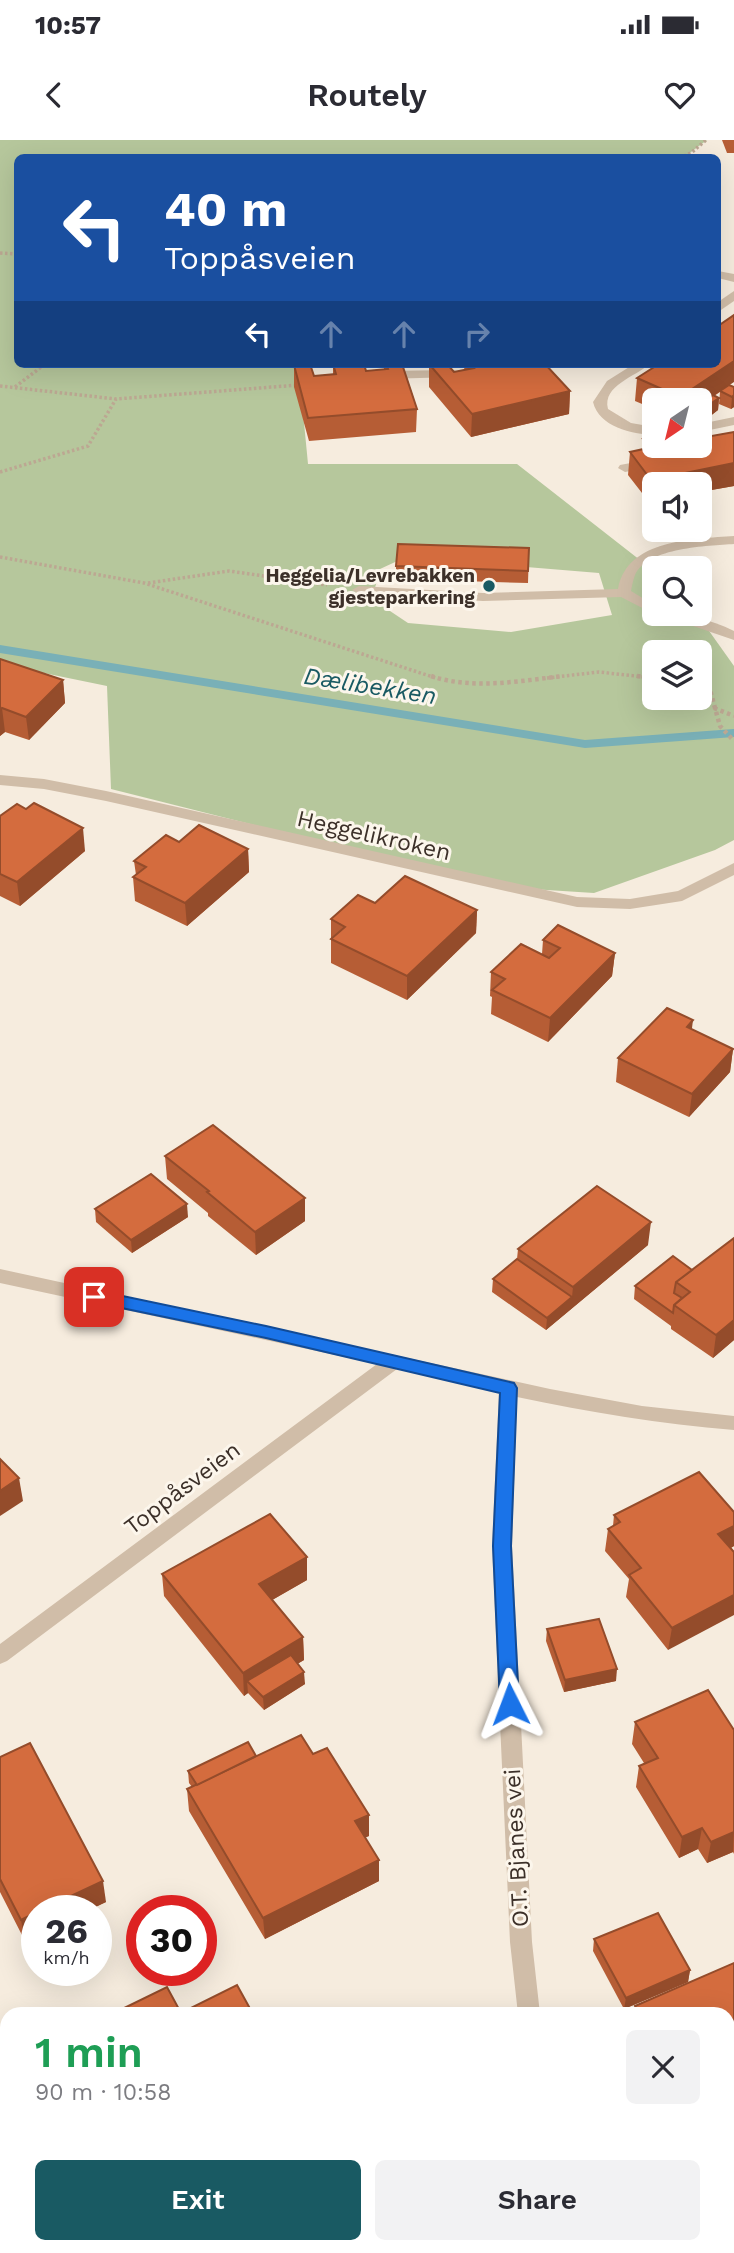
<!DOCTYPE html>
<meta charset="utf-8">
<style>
body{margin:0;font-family:"Work Sans",sans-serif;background:#f2f2f3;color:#2b2b33;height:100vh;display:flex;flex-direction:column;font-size:26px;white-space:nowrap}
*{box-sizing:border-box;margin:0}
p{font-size:23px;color:#7c7c81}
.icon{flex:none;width:38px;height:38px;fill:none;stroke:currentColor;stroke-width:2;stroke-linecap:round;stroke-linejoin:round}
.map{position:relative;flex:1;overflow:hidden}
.sheet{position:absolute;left:0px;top:1867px;width:735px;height:247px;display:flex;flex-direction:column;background:#fff;border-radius:21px 21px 0 0;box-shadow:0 7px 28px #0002}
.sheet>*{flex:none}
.hud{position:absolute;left:14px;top:14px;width:707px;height:214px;border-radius:10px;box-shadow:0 7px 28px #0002;background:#1a4fa0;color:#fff;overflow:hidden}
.needle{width:46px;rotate:215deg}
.controls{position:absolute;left:642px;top:248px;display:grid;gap:14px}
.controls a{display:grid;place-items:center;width:70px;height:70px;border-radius:10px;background:#fff;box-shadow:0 7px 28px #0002;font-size:35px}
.speed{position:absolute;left:21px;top:1755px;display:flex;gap:14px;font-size:35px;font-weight:700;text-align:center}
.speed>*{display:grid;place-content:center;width:91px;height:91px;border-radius:50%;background:#fff;box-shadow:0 7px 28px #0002;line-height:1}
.speed small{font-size:18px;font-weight:400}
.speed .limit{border:10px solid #d22;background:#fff;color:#111}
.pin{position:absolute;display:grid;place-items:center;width:60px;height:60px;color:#fff;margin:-30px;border-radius:14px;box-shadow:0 4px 10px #0006}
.me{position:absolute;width:77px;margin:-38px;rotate:357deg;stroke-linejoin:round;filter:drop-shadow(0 0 5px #0008)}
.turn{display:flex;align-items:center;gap:24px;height:147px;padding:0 35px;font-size:32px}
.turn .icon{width:91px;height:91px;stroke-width:2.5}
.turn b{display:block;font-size:49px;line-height:60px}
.lanes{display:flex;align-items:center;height:66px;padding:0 35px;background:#0003;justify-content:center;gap:35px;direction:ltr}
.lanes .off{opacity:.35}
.round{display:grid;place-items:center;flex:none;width:74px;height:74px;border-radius:10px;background:#f2f2f3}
.overview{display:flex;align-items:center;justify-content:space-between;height:119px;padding:0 35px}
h1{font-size:42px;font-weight:600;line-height:52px;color:#1e9e55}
.primary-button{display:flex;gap:14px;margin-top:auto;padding:14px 35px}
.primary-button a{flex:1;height:80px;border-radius:10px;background:#195a63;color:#fff;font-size:28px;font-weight:600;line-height:80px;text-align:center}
.primary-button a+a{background:#f2f2f3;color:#2b2b33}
.status{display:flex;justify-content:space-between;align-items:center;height:49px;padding:0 35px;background:#fff;direction:ltr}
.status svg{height:19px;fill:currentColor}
header{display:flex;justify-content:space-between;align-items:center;height:91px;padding:0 35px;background:#fff;font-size:32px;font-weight:600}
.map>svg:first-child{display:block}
.green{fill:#b6c79c;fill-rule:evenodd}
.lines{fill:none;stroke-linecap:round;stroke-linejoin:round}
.stream{fill:#79b0b7;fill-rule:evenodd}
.path-far1{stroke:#bca792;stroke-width:3.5;stroke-dasharray:2.5 2.5;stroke-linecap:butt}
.path{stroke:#bca792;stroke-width:4.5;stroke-dasharray:3.5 3.5;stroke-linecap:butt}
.minor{fill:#d0bda8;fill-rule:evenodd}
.wall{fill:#b65d35}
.shaded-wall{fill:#944c2b}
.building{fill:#d46c3e;stroke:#944c2b;stroke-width:2}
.route{fill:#1a73e8;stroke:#114b97;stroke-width:2}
.poi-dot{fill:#195a63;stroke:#fcf6ec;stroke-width:2.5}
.labels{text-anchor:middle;stroke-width:6;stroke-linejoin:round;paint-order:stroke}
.far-poi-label{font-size:19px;font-weight:bold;fill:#3c3029;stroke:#fcf6ec;text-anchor:end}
.street-label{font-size:23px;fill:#3c3029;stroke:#fcf6ec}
.water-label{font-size:24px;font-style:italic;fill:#195a63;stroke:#fcf6ec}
</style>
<div class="status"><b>10:57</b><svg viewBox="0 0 49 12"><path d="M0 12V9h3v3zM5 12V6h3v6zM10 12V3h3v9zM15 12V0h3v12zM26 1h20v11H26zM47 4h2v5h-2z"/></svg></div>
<header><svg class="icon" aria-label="back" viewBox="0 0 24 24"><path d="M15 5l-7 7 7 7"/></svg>Routely<svg class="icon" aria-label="heart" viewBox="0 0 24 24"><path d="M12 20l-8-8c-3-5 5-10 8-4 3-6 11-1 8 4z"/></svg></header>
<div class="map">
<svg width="734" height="2113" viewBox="0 0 734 2113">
<rect width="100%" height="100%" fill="#f6ecde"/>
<path class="green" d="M0 0H707L683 18H18V224H294L299 231 308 324H517L654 431V474H697L734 526V700L715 710 594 753 500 747 111 649 107 546 0 524ZM406 417 599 433 612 475 511 492 408 483 372 459 380 429ZM654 513H700V558H654Z"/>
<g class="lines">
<path class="stream" d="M0 505 585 600 734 589V597L585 608 0 513Z"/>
<g class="path-far1">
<path d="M679 18 691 13 706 0"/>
<path d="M0 113 18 114"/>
<path d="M0 246 116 259 299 245"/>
<path d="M15 247 45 224"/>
<path d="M0 332 88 306 116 259"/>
<path d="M0 417 144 443 436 538"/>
<path d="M148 443 229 431 327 445"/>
<path d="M547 538 599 532 653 538"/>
</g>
<g class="path">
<path d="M431 536C472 550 520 541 563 536"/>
<path d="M637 536 654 538"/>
<path d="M700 543 710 550 720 586 734 601"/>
<path d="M714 568 734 576"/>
</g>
<g class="minor">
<path d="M718 131 734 134V142L718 138Z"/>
<path d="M734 151V161L718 172V162Z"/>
<path d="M634 224H649C636 237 602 245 608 269L631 283 654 287V295C632 294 599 287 593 262L607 241Z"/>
<path d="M453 230 457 231V237L383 239 377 235 383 231Z"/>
<path d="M734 277V285L700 292V284Z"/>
<path d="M652 319 657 320V326L625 332 618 328 620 325Z"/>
<path d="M734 396V404C708 406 648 407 635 435 633 440 632 446 631 451L654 465V474L621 457 483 461 359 454 352 450 359 446 483 453 618 449C627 399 693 399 734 396Z"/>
<path d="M658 474C685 474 710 479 734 491V500Z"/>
<path d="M0 635 44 639 106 651 577 757 630 759 678 751 734 723V735L682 761 630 769 577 767 106 661 44 649 0 645Z"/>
<path d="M0 1129 550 1249 642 1266 734 1276V1290C661 1284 589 1272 517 1257L512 1406 532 1802 540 1874H518L510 1802 492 1406 499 1252 397 1229 7 1521 0 1524V1504L377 1224 0 1143Z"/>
<path d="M572 2107H596L598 2113H574Z"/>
</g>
</g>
<g class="wall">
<path d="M722 0H734V13H727Z"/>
<path d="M333 224H364L366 231 384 230V224H402L417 269 416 292 309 301 294 247V225L314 236 333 234Z"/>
<path d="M429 224 454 232 464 230 465 224H545L570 251 569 274 471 297 429 247Z"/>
<path d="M637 238 729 245 734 247V267L731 269 719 264 720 252 714 256 719 258 718 270 709 277 703 274 704 262 700 265V261H654V269L635 261Z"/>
<path d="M654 297V306H700L734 346 700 352V345H654V361L649 362 628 335 630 312 642 310 643 299Z"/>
<path d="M529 408 528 443 396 439V426Z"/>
<path d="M0 519 63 540 65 563 29 600 5 592 0 596Z"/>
<path d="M0 676 85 711 20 766 0 756Z"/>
<path d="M179 702 248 709 249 732 187 786 135 761 133 737 136 735 134 721Z"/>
<path d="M375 763 477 770 476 793 407 860 331 823V779Z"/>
<path d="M543 800 615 813 612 836 548 902 491 874 492 857 490 856 491 832 542 814Z"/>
<path d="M692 889 733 909 730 932 689 977 616 942 618 918Z"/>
<path d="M165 1016 305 1058V1081L256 1115 208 1076V1073L167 1039Z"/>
<path d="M95 1069 188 1077 132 1113 96 1082Z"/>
<path d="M734 1098V1200L713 1218 671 1189V1186L634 1159 635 1146 692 1130Z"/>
<path d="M648 1105 546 1190 492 1152 493 1139 517 1119 518 1109Z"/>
<path d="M614 1375 734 1406 731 1408 668 1510 626 1457 629 1439 605 1411 608 1389 613 1386Z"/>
<path d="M307 1417V1440L272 1460 303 1497 304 1520 297 1524 305 1544 264 1570 248 1553 244 1556 164 1456 162 1434Z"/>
<path d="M547 1489 616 1541 564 1552 546 1501Z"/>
<path d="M635 1582 734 1590V1714L733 1712 707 1723 698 1709 679 1718 636 1647 639 1626 644 1623 632 1604Z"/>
<path d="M313 1614 369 1696 365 1697 379 1720V1741L265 1799 189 1671 187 1649 192 1647 189 1643 188 1631 256 1616Z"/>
<path d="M0 1617 106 1762 87 1771H37V1795L25 1801 0 1752Z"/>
<path d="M594 1799 690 1830 688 1842 624 1869 593 1811Z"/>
<path d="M734 1823V2053L728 2056V1874H634L635 1866Z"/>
<path d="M175 2107H310L313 2113H178Z"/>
</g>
<g class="shaded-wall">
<path d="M734 221V242L700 265V261H680V257Z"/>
<path d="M570 251 569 274 471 297 472 274Z"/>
<path d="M734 255V267L731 269 732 257Z"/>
<path d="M719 258 718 270 709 277 710 264Z"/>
<path d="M734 323V346L700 352V345H654V361L649 362 651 340Z"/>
<path d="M63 540 65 563 29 600 26 577Z"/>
<path d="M2 568 5 592 0 596V570Z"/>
<path d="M83 688 85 711 20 766 17 742Z"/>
<path d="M248 709 249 732 187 786 185 763Z"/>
<path d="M477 770 476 793 407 860V836Z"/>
<path d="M615 813 612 836 548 902 550 878Z"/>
<path d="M693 880 690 904 687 887Z"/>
<path d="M733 909 730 932 689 977 692 954Z"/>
<path d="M305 1058V1081L256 1115 255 1092Z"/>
<path d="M187 1064 188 1077 132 1113 131 1100Z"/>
<path d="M651 1082 648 1105 546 1190 547 1178 572 1157 573 1147Z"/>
<path d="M734 1180V1200L713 1218 716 1195Z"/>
<path d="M19 1338 23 1361 0 1376V1351Z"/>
<path d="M734 1386V1406L715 1416 718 1394Z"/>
<path d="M307 1417V1440L260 1467 259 1444Z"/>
<path d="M734 1455V1475L668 1510 672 1488Z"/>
<path d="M303 1497 304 1520 255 1549 247 1541 248 1553 244 1556 243 1533Z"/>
<path d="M617 1529 616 1541 564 1552 565 1540Z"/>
<path d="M304 1532 305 1544 264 1570 263 1557Z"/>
<path d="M369 1675V1696L355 1702V1681Z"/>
<path d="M702 1688 698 1709 679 1718 682 1697Z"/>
<path d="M734 1692 733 1712 707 1723 711 1702Z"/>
<path d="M379 1720V1741L265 1799 263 1778Z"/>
<path d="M103 1741 106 1762 87 1771H39Z"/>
<path d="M37 1772V1795L25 1801 21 1780Z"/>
<path d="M690 1830 688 1842 624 1869 626 1858Z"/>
<path d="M734 2036V2053L728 2056 732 2037Z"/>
</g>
<g class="building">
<path d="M734 175V221L680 257 637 238 659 224H718V186Z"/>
<path d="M310 224 314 236 336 234 333 224H364L366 231 388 229 386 224H402L417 269 308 278 294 225Z"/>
<path d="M429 224H447L454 232 474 228 471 224H545L570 251 472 274Z"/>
<path d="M729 245 734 247V255L732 257 720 251Z"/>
<path d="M713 255 719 258 710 264 704 262Z"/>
<path d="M734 292V323L651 340 630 312 657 306H700V298Z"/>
<path d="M654 297V307L650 308 643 299Z"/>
<path d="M398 404 529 408 528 431 396 426Z"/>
<path d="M0 519 63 540 26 577 2 568 0 570Z"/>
<path d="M34 663 83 688 17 742 0 734V676L17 664 26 669Z"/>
<path d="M199 685 248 709 185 763 133 737 146 727 134 721 166 695 179 702Z"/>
<path d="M405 736 477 770 407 836 331 799 345 787 331 779 358 755 375 763Z"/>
<path d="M558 785 615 813 550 878 492 850 505 839 491 832 521 804 549 818 560 808 543 800Z"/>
<path d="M667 868 693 880 687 887 733 909 692 954 618 918Z"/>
<path d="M213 985 305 1058 255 1092 207 1052 209 1051 165 1016Z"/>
<path d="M151 1034 187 1064 131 1100 95 1069Z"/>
<path d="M597 1046 651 1082 573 1147 518 1109Z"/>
<path d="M734 1098V1180L716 1195 674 1165 690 1152 676 1142Z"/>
<path d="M673 1116 692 1130 676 1142 674 1153 682 1158 674 1165 673 1173 635 1146Z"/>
<path d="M517 1119 572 1157 547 1178 493 1139Z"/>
<path d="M0 1319 19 1338 0 1351Z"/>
<path d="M699 1332 734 1372V1386L718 1394 734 1412V1455L672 1488 629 1435 641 1428 608 1389 620 1382 614 1375Z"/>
<path d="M270 1374 307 1417 259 1444 303 1497 243 1533 162 1434Z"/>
<path d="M599 1479 617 1529 565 1540 547 1489Z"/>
<path d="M291 1515 304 1532 263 1557 247 1541Z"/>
<path d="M708 1550 734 1590V1692L711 1702 702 1688 682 1697 639 1626 658 1618 635 1582Z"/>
<path d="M301 1595 313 1614 327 1608 369 1675 355 1681 379 1720 263 1778 187 1649Z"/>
<path d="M248 1602 256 1616 197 1645 188 1631Z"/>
<path d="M30 1603 103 1741 39 1771H37V1772L21 1780 0 1739V1617Z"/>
<path d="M658 1773 690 1830 626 1858 594 1799Z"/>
<path d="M734 1823V2036L732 2037 728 2030V1874H640L635 1866Z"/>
<path d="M237 1845 253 1874H112L167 1847 181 1873Z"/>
<path d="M734 2084V2113H684L682 2109 685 2107H728V2087Z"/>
<path d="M40 2107H43L46 2113H28Z"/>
<path d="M179 2107H310L313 2113H182Z"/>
</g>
<path class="route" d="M94 1150 266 1186 514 1243 517 1248 511 1406 519 1564 516 1570 510 1572 503 1570 500 1564 493 1406 500 1253 266 1198 88 1161 85 1157 88 1152Z"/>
<circle class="poi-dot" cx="489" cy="446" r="7"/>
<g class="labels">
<g class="far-poi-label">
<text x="475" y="442">Heggelia/Levrebakken<tspan x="475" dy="22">gjesteparkering</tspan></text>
</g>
<g class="street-label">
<text transform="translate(374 695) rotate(13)" y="8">Heggelikroken</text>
<text transform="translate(182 1348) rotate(-37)" y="8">Toppåsveien</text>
<text transform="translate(516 1708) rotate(-93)" y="8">O.T. Bjanes vei</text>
</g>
<g class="water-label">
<text transform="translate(370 546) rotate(9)" y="8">Dælibekken</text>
</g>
</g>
</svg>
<div class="controls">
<a><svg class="needle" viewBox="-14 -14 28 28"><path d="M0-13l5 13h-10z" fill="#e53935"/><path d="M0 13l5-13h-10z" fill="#7c7c81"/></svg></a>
<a><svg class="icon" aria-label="sound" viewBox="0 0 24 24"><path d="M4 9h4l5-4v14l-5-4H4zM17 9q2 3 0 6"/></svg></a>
<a><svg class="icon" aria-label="search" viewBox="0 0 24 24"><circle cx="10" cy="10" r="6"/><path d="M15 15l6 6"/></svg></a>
<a><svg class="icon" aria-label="layers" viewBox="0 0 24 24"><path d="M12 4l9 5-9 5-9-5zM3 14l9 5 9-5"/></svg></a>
</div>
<div class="speed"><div>26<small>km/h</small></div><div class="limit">30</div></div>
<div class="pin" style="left:94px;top:1157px;background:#d93025"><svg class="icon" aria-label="arrive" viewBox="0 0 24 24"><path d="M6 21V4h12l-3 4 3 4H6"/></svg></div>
<svg class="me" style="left:510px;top:1564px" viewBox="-20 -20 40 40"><path d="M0-17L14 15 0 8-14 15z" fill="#1a73e8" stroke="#fff" stroke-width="4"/></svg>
<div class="hud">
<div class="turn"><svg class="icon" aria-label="left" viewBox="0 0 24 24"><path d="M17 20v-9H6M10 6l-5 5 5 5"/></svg><div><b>40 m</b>Toppåsveien</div></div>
<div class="lanes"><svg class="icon" aria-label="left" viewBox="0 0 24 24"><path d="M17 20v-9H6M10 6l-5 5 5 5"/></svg><svg class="icon off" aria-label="ahead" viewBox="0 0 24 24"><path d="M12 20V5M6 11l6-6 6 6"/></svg><svg class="icon off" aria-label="ahead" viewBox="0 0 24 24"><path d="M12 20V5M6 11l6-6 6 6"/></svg><svg class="icon off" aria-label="right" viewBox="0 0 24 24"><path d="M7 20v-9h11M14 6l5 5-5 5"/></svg></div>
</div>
<section class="sheet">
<div class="overview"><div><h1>1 min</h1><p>90 m · 10:58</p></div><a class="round"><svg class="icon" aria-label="close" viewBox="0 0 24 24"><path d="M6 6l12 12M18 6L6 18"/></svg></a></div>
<div class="primary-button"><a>Exit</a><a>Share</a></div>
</section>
</div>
